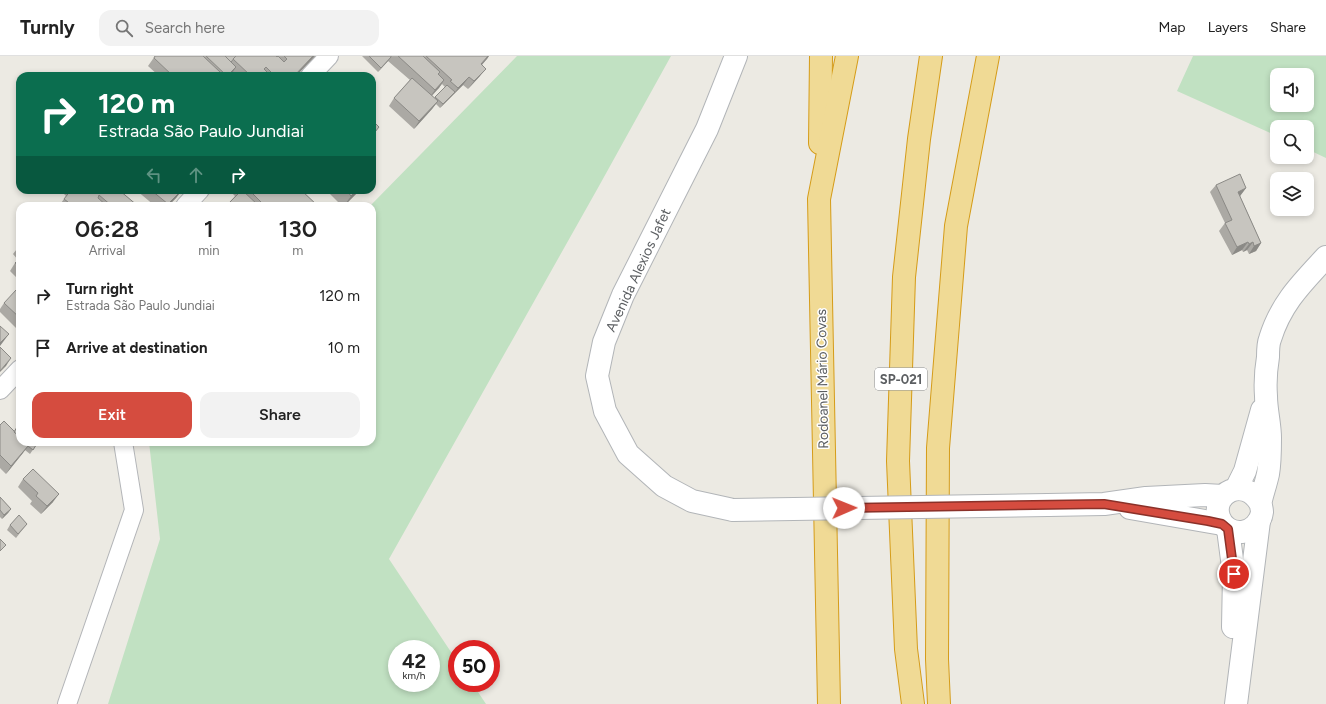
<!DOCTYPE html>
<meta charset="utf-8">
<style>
body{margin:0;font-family:Figtree,sans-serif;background:#f2f2f2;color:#222;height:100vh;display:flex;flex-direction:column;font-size:15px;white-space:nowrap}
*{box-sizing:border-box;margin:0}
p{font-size:13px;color:#767676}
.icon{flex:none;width:22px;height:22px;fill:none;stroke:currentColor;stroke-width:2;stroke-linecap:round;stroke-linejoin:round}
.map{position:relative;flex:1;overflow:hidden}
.sheet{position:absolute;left:16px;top:146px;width:360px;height:244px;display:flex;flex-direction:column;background:#fff;border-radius:12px;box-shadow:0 2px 6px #0003}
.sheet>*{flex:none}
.guide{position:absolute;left:16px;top:16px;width:360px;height:122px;border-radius:12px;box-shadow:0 2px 6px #0003;background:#0b6e4f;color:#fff;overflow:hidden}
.buttons{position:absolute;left:1270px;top:12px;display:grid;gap:8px}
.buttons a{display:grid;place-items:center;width:44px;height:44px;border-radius:8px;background:#fff;box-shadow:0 2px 6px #0003;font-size:20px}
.speed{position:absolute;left:388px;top:584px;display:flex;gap:8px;font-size:20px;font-weight:700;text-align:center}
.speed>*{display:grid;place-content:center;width:52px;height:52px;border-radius:50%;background:#fff;box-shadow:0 2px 6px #0003;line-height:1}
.speed small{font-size:10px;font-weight:400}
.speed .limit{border:6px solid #d22;background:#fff;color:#111}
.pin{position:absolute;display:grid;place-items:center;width:34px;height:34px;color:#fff;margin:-17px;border:2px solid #fff;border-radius:50%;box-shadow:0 1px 4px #0007}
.me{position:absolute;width:44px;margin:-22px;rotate:89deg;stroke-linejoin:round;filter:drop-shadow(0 0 3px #0008)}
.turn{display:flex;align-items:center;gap:14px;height:84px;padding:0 16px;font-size:18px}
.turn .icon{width:52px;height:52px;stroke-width:2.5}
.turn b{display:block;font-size:28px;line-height:34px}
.lanes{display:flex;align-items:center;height:38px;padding:0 16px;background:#0003;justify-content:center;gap:20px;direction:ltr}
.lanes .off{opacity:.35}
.eta{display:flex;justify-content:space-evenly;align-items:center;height:68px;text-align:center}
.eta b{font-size:24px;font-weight:600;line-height:28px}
.action{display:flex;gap:8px;margin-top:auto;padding:8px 16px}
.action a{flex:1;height:46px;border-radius:12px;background:#d54c3f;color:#fff;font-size:16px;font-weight:600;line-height:46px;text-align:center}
.action a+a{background:#f2f2f2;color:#222}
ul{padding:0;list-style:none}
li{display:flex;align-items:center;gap:12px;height:52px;padding:0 16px}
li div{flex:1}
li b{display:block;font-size:15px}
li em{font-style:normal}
header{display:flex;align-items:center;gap:24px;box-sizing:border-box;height:56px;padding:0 20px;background:#fff;border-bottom:1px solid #e0e0e0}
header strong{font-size:19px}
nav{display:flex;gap:22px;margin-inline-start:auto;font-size:14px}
.search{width:280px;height:36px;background:#f2f2f2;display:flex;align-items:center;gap:10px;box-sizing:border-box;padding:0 14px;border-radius:12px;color:#767676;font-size:15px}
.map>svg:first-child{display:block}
.green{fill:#c1e1c2;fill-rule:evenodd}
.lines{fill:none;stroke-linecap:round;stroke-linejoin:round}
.street-casing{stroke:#b3b5b8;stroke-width:20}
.secondary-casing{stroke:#b2b5b8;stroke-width:24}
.highway-casing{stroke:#d59c19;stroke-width:24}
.street{stroke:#fff;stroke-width:18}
.secondary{stroke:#fff;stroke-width:22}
.highway{stroke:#f0da95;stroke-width:22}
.secondary-bridge-casing{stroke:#b2b5b8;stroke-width:24;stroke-linecap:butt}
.secondary-bridge{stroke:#fff;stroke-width:22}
.wall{fill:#aba9a4;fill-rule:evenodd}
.shaded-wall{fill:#8b8a86}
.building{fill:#c7c5bf;stroke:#8b8a86}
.route-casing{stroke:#8a3129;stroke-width:10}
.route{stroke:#d54c3f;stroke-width:7}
.labels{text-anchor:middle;stroke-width:3;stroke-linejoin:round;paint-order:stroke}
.shield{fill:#fff;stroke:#8c8e90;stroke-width:1}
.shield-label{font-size:13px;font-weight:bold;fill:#5b5e61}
.street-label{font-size:14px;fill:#5b5e61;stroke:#fff}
</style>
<header>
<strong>Turnly</strong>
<div class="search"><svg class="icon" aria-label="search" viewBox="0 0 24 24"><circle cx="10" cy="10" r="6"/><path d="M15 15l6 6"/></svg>Search here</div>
<nav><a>Map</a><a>Layers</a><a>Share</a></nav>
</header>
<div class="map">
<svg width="1326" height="648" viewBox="0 0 1326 648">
<rect width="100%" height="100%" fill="#eceae3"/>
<g class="green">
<path d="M517 0H671L599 130 389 503 457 605V627H472L486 648H108L160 483 149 386H372V150H370ZM397 593H431V627H397Z"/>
<path d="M1193 0H1326V102L1307 93V71H1277V80L1177 35ZM1277 19H1307V49H1277Z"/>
</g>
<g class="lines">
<g class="street-casing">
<g id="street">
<path d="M310 20 329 0"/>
<path d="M185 150 200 134"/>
<path d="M0 334 20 313"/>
<path d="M67 648 134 454 123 386"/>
</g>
</g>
<g class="secondary-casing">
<g id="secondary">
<path d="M1236 433 1245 415 1262 354"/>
<path d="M1260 447C1244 420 1211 437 1219 461 1222 471 1232 477 1242 476 1252 475 1261 466 1262 456 1262 452 1260 449 1261 444 1263 436 1266 427 1268 418 1270 407 1270 393 1270 382 1270 368 1266 354 1266 340 1265 327 1266 313 1268 301 1268 295 1268 288 1270 283 1281 247 1302 227 1326 201"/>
<path d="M1048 449 1104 448 1146 442 1205 439 1223 440"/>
<path d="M1130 452 1222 468"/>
<path d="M733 454 692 445 664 430 628 398 605 355 597 320 604 286 623 239 707 73 736 0"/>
<path d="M1228 473 1234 519 1233 571"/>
<path d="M1236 648 1259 465"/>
</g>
</g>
<g class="highway-casing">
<g id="highway">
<path d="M820 87 821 0"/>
<path d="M829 648 819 143 847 0"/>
<path d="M913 648 906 593 898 405 904 221 919 83 931 0"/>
<path d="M939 648 937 603 938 392 956 170 988 0"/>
</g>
</g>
<use href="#street" class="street"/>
<use href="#secondary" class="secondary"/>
<use href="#highway" class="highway"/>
<g class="secondary-bridge-casing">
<path id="secondary-bridge" d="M733 454 1048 449"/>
</g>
<use href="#secondary-bridge" class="secondary-bridge"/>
</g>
<g class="wall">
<path d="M155 0H315L296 20H236V19L233 16 229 20H159L148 10Z"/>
<path d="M362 0H489L482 9 480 20 468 33 463 29 440 52 436 48 432 53 414 73 389 50 394 42 410 24 388 5 378 16ZM442 28 445 31 434 42 432 40Z"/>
<path d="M372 67 376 75 372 80Z"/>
<path d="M1216 129 1246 132 1240 140 1261 187 1256 195 1249 198 1247 194 1243 196 1242 194 1232 199 1219 175 1225 167 1210 136Z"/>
<path d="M63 134H119L138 150H59L66 140 62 136Z"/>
<path d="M136 134H182L176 142 168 150H155Z"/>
<path d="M231 134H301L318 150H226L235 140 230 135Z"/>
<path d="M326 134H360L344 150H342Z"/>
<path d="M20 189V225L10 215 15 207 18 204 13 198Z"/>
<path d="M20 239V276L0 256V253L4 247Z"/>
<path d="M20 366V386H38L30 398 25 394 6 418 0 412V369L14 376Z"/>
<path d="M23 423 53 446 41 458 30 448 32 445 18 431Z"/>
<path d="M0 441 11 453 8 457 2 463 0 461Z"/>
<path d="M27 468 16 482 7 474 10 469Z"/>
</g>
<g class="shaded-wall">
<path d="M313 0H315L296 20H294Z"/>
<path d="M488 0H489L487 3 475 16 481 8Z"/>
<path d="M391 1 388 5 378 16 381 12Z"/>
<path d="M236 11 231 19 229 20H227Z"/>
<path d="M486 13 480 20 468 33 474 25Z"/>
<path d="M469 21 463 29 452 40 458 32Z"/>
<path d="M444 24 439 32 429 42 435 34Z"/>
<path d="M455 36 452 40 440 52 443 48Z"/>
<path d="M438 45 432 53 414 73 419 65Z"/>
<path d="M1246 132 1240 140 1232 144 1238 136Z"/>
<path d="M182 134 176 142 168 150H166Z"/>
<path d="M357 134H360L344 150 351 140Z"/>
<path d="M1248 186 1242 194 1232 199 1237 191Z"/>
<path d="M1253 186 1247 194 1243 196 1249 188Z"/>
<path d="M1261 187 1256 195 1249 198 1254 190Z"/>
<path d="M9 278 0 290V287Z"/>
<path d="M11 302 6 310 0 316V315Z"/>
<path d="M28 390 23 397 6 418 11 410Z"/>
<path d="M59 438 53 446 41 458 47 450Z"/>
<path d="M11 453 8 457 2 463 4 459Z"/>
</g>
<g class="building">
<path d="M155 0H203L220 16 216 20H179L176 17 173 20 154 2Z"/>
<path d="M206 0H225L236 11 227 20Z"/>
<path d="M225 0H236L231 6Z"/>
<path d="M236 0H276L277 1 278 0 284 6 287 3 284 0H313L294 20H275L266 11 264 13 271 20H251L233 3Z"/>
<path d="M369 0H391V1L381 12Z"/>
<path d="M398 0H423L440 16 438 18 444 24 435 34Z"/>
<path d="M426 0H488L481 8 486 13 474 25 469 21 458 32 450 25 452 24Z"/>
<path d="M412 22 438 45 419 65 394 42Z"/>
<path d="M447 29 455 36 443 48 435 41Z"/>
<path d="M374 66 379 71 375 76 372 73V67Z"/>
<path d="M372 111 376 115 372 119Z"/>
<path d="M1240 118 1246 132 1238 136 1261 187 1254 190 1253 186 1249 188 1248 186 1237 191 1225 167 1232 164 1216 129Z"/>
<path d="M71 134H119L138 150H112L99 139 98 142 107 150H73L64 143Z"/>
<path d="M151 134H182L168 148Z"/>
<path d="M242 134 259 150H226Z"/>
<path d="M249 134H301L318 150H265Z"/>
<path d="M346 134H357L351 140Z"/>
<path d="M20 202V211L15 207Z"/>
<path d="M16 234 20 239V262L4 247Z"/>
<path d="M0 270 9 278 0 287Z"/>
<path d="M0 291 11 302 0 315Z"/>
<path d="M4 365 20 381V386H25L28 390 11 410 0 399V369Z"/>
<path d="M20 366V381L14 376Z"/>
<path d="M25 386H38L33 394 28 390Z"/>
<path d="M33 413 59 438 47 450 36 440 38 437 23 423Z"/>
<path d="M0 441 11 453 4 459 0 454Z"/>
<path d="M19 459 27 468 18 478 10 469Z"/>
<path d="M0 483 6 489 0 495Z"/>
</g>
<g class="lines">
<g class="route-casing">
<path id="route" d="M844 452 1104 448 1208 465 1222 468 1228 473 1234 518"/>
</g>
<use href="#route" class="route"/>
</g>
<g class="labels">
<rect class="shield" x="875" y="312" width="52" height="22" rx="3"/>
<g class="shield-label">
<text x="901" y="328">SP-021</text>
</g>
<g class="street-label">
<text transform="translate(638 214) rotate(-65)" y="5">Avenida Alexios Jafet</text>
<text transform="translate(822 323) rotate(-91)" y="5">Rodoanel Mário Covas</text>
</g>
</g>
</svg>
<div class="buttons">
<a><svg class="icon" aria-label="sound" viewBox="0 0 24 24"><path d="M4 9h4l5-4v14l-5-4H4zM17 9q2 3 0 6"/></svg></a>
<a><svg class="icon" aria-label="search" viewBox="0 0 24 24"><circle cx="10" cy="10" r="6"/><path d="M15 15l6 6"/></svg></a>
<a><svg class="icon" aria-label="layers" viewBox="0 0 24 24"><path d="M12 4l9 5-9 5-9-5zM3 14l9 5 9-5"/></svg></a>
</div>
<div class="speed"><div>42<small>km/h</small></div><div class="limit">50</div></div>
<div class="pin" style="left:1234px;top:518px;background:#d93025"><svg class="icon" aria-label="arrive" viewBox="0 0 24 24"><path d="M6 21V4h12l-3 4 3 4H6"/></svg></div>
<svg class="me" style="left:844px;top:452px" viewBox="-20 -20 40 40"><circle r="19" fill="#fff"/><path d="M0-13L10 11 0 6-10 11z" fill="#d54c3f"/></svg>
<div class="guide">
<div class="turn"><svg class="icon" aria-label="right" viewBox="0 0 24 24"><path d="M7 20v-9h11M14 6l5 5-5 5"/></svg><div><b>120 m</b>Estrada São Paulo Jundiai</div></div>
<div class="lanes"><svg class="icon off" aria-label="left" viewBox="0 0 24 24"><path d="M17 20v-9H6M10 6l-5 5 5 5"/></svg><svg class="icon off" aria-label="ahead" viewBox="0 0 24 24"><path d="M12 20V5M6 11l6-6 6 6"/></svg><svg class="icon" aria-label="right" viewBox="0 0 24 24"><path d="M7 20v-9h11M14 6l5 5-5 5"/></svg></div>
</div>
<section class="sheet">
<div class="eta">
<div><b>06:28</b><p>Arrival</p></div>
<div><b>1</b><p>min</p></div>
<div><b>130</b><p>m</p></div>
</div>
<ul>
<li><svg class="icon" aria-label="right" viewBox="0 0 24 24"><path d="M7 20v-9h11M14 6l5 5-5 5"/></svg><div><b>Turn right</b><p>Estrada São Paulo Jundiai</p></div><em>120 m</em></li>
<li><svg class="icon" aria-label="arrive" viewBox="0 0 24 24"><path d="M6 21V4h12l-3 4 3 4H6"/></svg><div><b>Arrive at destination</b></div><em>10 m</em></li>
</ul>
<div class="action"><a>Exit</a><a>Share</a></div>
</section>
</div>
